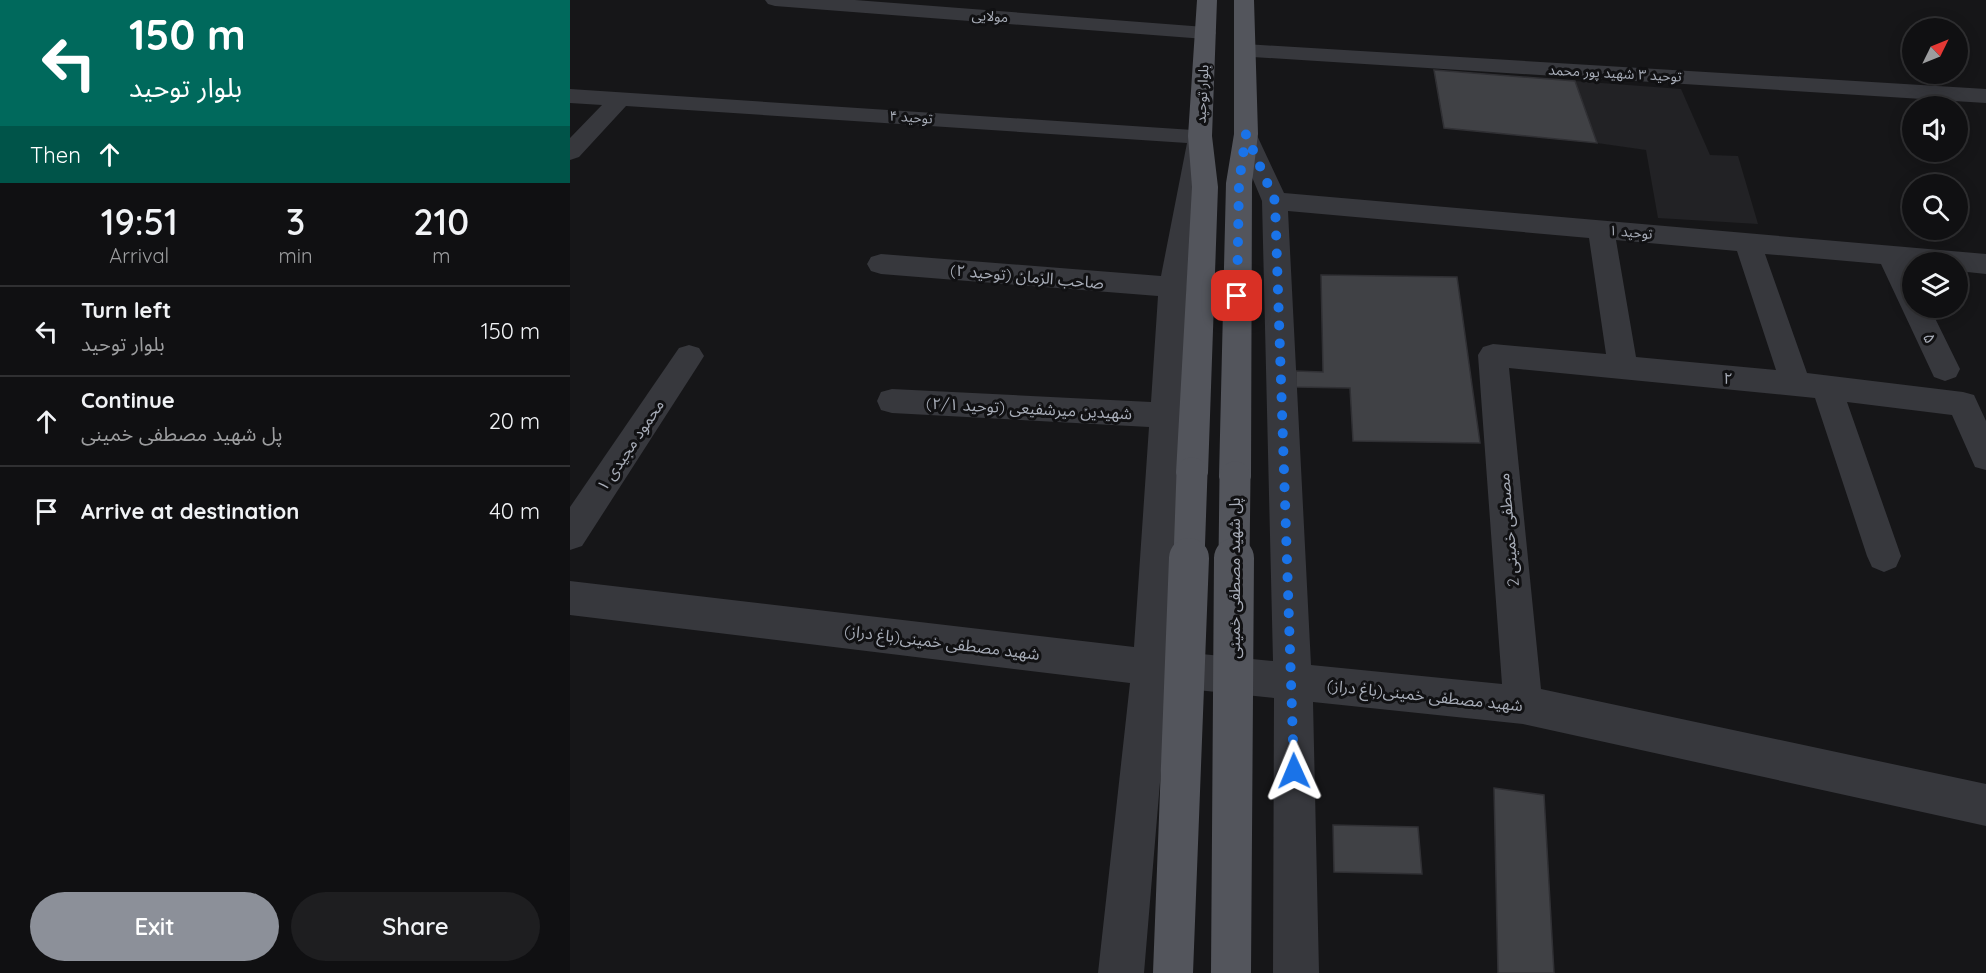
<!DOCTYPE html>
<meta charset="utf-8">
<style>
body{margin:0;font-family:Quicksand,"Noto Sans Arabic",sans-serif;background:#1e1e20;color:#f1f3f6;height:100vh;display:flex;flex-direction:column;font-size:22px;white-space:nowrap}
*{box-sizing:border-box;margin:0}
p{font-size:20px;color:#9c9d9f}
.icon{flex:none;width:33px;height:33px;fill:none;stroke:currentColor;stroke-width:2;stroke-linecap:round;stroke-linejoin:round}
.map{position:relative;flex:1;overflow:hidden}
.drawer{display:flex;flex-direction:column;background:#101012;width:570px}
.drawer>*{flex:none}
.guide{background:#00695c;color:#fff;overflow:hidden}
.needle{width:39px;rotate:47deg}
.buttons{position:absolute;left:1332px;top:18px;display:grid;gap:12px}
.buttons a{display:grid;place-items:center;width:66px;height:66px;border-radius:50%;background:#101012;box-shadow:0 3px 15px #0003,0 0 0 2px #303032;font-size:30px}
.pin{position:absolute;display:grid;place-items:center;width:51px;height:51px;color:#fff;margin:-26px;border-radius:12px;box-shadow:0 3px 9px #0006}
.me{position:absolute;width:66px;margin:-33px;rotate:359deg;stroke-linejoin:round;filter:drop-shadow(0 0 4px #0008)}
.turn{display:flex;align-items:center;gap:21px;height:126px;padding:0 30px;font-size:27px}
.turn .icon{width:78px;height:78px;stroke-width:2.5}
.turn b{display:block;font-size:42px;line-height:51px}
.then{display:flex;align-items:center;height:57px;padding:0 30px;background:#0003;gap:12px;font-size:22px}
.eta{display:flex;justify-content:space-evenly;align-items:center;height:102px;text-align:center}
.eta b{font-size:36px;font-weight:600;line-height:42px}
.primary-button{display:flex;gap:12px;margin-top:auto;padding:12px 30px}
.primary-button a{flex:1;height:69px;border-radius:36px;background:#8c9099;color:#fff;font-size:24px;font-weight:600;line-height:69px;text-align:center}
.primary-button a+a{background:#1e1e20;color:#f1f3f6}
ul{padding:0;list-style:none}
li{display:flex;align-items:center;gap:18px;height:90px;padding:0 30px;border-top:2px solid #303032}
li div{flex:1}
li b{display:block;font-size:22px}
li em{font-style:normal}
main{display:flex;flex:1;min-height:0}
.map>svg:first-child{display:block}
.built{fill:#222225}
.building{fill:#404145;stroke:#303034;stroke-width:1.5}
.lines{fill:none;stroke-linecap:round;stroke-linejoin:round}
.minor{fill:#37383d;fill-rule:evenodd}
.major{fill:#53555c;fill-rule:evenodd}
.major-bridge-far1{stroke:#53555c;stroke-width:31}
.major-bridge{stroke:#53555c;stroke-width:40}
.route{stroke:#1a73e8;stroke-width:10;stroke-dasharray:0 18}
.labels{text-anchor:middle;stroke-width:6;stroke-linejoin:round;paint-order:stroke}
.far-street-label{font-size:14px;fill:#a8adb8;stroke:#111113}
.street-label{font-size:16px;fill:#a8adb8;stroke:#111113}
</style>
<main>
<section class="drawer">
<div class="guide">
<div class="turn"><svg class="icon" aria-label="left" viewBox="0 0 24 24"><path d="M17 20v-9H6M10 6l-5 5 5 5"/></svg><div><b>150 m</b>بلوار توحید</div></div>
<div class="then">Then<svg class="icon" aria-label="ahead" viewBox="0 0 24 24"><path d="M12 20V5M6 11l6-6 6 6"/></svg></div>
</div>
<div class="eta">
<div><b>19:51</b><p>Arrival</p></div>
<div><b>3</b><p>min</p></div>
<div><b>210</b><p>m</p></div>
</div>
<ul>
<li><svg class="icon" aria-label="left" viewBox="0 0 24 24"><path d="M17 20v-9H6M10 6l-5 5 5 5"/></svg><div><b>Turn left</b><p>بلوار توحید</p></div><em>150 m</em></li>
<li><svg class="icon" aria-label="ahead" viewBox="0 0 24 24"><path d="M12 20V5M6 11l6-6 6 6"/></svg><div><b>Continue</b><p>پل شهید مصطفی خمینی</p></div><em>20 m</em></li>
<li><svg class="icon" aria-label="arrive" viewBox="0 0 24 24"><path d="M6 21V4h12l-3 4 3 4H6"/></svg><div><b>Arrive at destination</b></div><em>40 m</em></li>
</ul>
<div class="primary-button"><a>Exit</a><a>Share</a></div>
</section>
<div class="map">
<svg width="1416" height="973" viewBox="0 0 1416 973">
<rect width="100%" height="100%" fill="#161618"/>
<path class="built" d="M1005 81 1111 89 1140 155 1168 156 1188 224 1088 218 1076 150 1027 143Z"/>
<g class="building">
<path d="M864 70 1005 81 1027 143 874 128Z"/>
<path d="M751 275 887 277 910 443 783 441 780 388 726 387V371L753 372Z"/>
<path d="M924 788 974 795 984 973H928Z"/>
<path d="M763 825 848 827 852 874 764 872Z"/>
</g>
<g class="lines">
<g class="minor">
<path d="M195 0H285L635 27 643 28 646 33 643 38 635 39 205 6 198 4Z"/>
<path d="M675 44 1416 89V103L667 56 664 51 667 46Z"/>
<path d="M0 89 638 131 642 136 617 287 601 651 703 661 692 201 664 134 668 129 676 127 684 129 714 193 1416 254V274L1388 271V262H1342V267H1340L1342 273V308H1360L1390 369 1386 377 1375 381 1364 377 1311 264 1195 254 1237 373 1393 392 1404 395 1416 421V470L1405 467 1382 415 1277 402 1331 556 1326 567 1314 572 1302 567 1297 556 1245 398 939 368 971 689 1416 784V826L953 724 743 702 749 973H703L704 698 598 687 574 973H528L560 683 0 615V581L564 647 579 427 322 413 311 410 307 401 311 392 322 389 581 402 588 296 311 274 301 271 297 264 301 257 311 254 591 276 617 143 56 106 9 157 0 160V138L32 105 0 103ZM718 211 1019 238 1036 354 923 344 913 347 908 355 932 684 741 665ZM1046 240 1167 251 1206 370 1066 357Z"/>
<path d="M119 345 129 348 134 356 129 364 12 546 0 550V507L109 348Z"/>
</g>
<g class="major">
<path d="M627 0H647L642 136 648 187 638 473 634 483 622 487 610 483 606 473 622 187 618 136Z"/>
<path d="M664 0H684L688 134 682 183 681 477 677 487 665 491 653 487 649 477 656 183 664 134Z"/>
</g>
<g class="major-bridge-far1">
<path d="M619 559 622 473"/>
<path d="M664 559 665 477"/>
</g>
<g class="major-bridge">
<path d="M603 973 619 558"/>
<path d="M661 973 664 558"/>
</g>
</g>
<g class="lines">
<path class="route" d="M667 296 669 183 676 134 705 201 724 771"/>
</g>
<g class="labels">
<g class="far-street-label">
<text transform="translate(420 16) rotate(4)" y="5">مولایی</text>
<text transform="translate(1045 73) rotate(3)" y="5">توحید ۳ شهيد پور محمد</text>
<text transform="translate(632 94) rotate(-87)" y="5">بلوار توحید</text>
<text transform="translate(341 117) rotate(4)" y="5">توحید ۴</text>
<text transform="translate(1061 232) rotate(5)" y="5">توحید ۱</text>
</g>
<g class="street-label">
<text transform="translate(457 276) rotate(5)" y="6">صاحب الزمان (توحید ۲)</text>
<text transform="translate(1360 338) rotate(64)" y="6">۵</text>
<text transform="translate(1158 378) rotate(5)" y="6">۲</text>
<text transform="translate(459 408) rotate(3)" y="6">شهیدین میرشفیعی (توحید ۲/۱)</text>
<text transform="translate(60 445) rotate(-56)" y="6">۱ محمود مجیدی</text>
<text transform="translate(938 530) rotate(-95)" y="6">مصطفی خمینی 2</text>
<text transform="translate(664 578) rotate(-90)" y="6">پل شهید مصطفی خمینی</text>
<text transform="translate(372 642) rotate(7)" y="6">شهید مصطفی خمینی(باغ دراز)</text>
<text transform="translate(855 695) rotate(6)" y="6">شهید مصطفی خمینی(باغ دراز)</text>
</g>
</g>
</svg>
<div class="buttons">
<a><svg class="needle" viewBox="-14 -14 28 28"><path d="M0-13l5 13h-10z" fill="#e53935"/><path d="M0 13l5-13h-10z" fill="#9c9d9f"/></svg></a>
<a><svg class="icon" aria-label="sound" viewBox="0 0 24 24"><path d="M4 9h4l5-4v14l-5-4H4zM17 9q2 3 0 6"/></svg></a>
<a><svg class="icon" aria-label="search" viewBox="0 0 24 24"><circle cx="10" cy="10" r="6"/><path d="M15 15l6 6"/></svg></a>
<a><svg class="icon" aria-label="layers" viewBox="0 0 24 24"><path d="M12 4l9 5-9 5-9-5zM3 14l9 5 9-5"/></svg></a>
</div>
<div class="pin" style="left:667px;top:296px;background:#d93025"><svg class="icon" aria-label="arrive" viewBox="0 0 24 24"><path d="M6 21V4h12l-3 4 3 4H6"/></svg></div>
<svg class="me" style="left:724px;top:771px" viewBox="-20 -20 40 40"><path d="M0-17L14 15 0 8-14 15z" fill="#1a73e8" stroke="#fff" stroke-width="4"/></svg>
</div>
</main>
